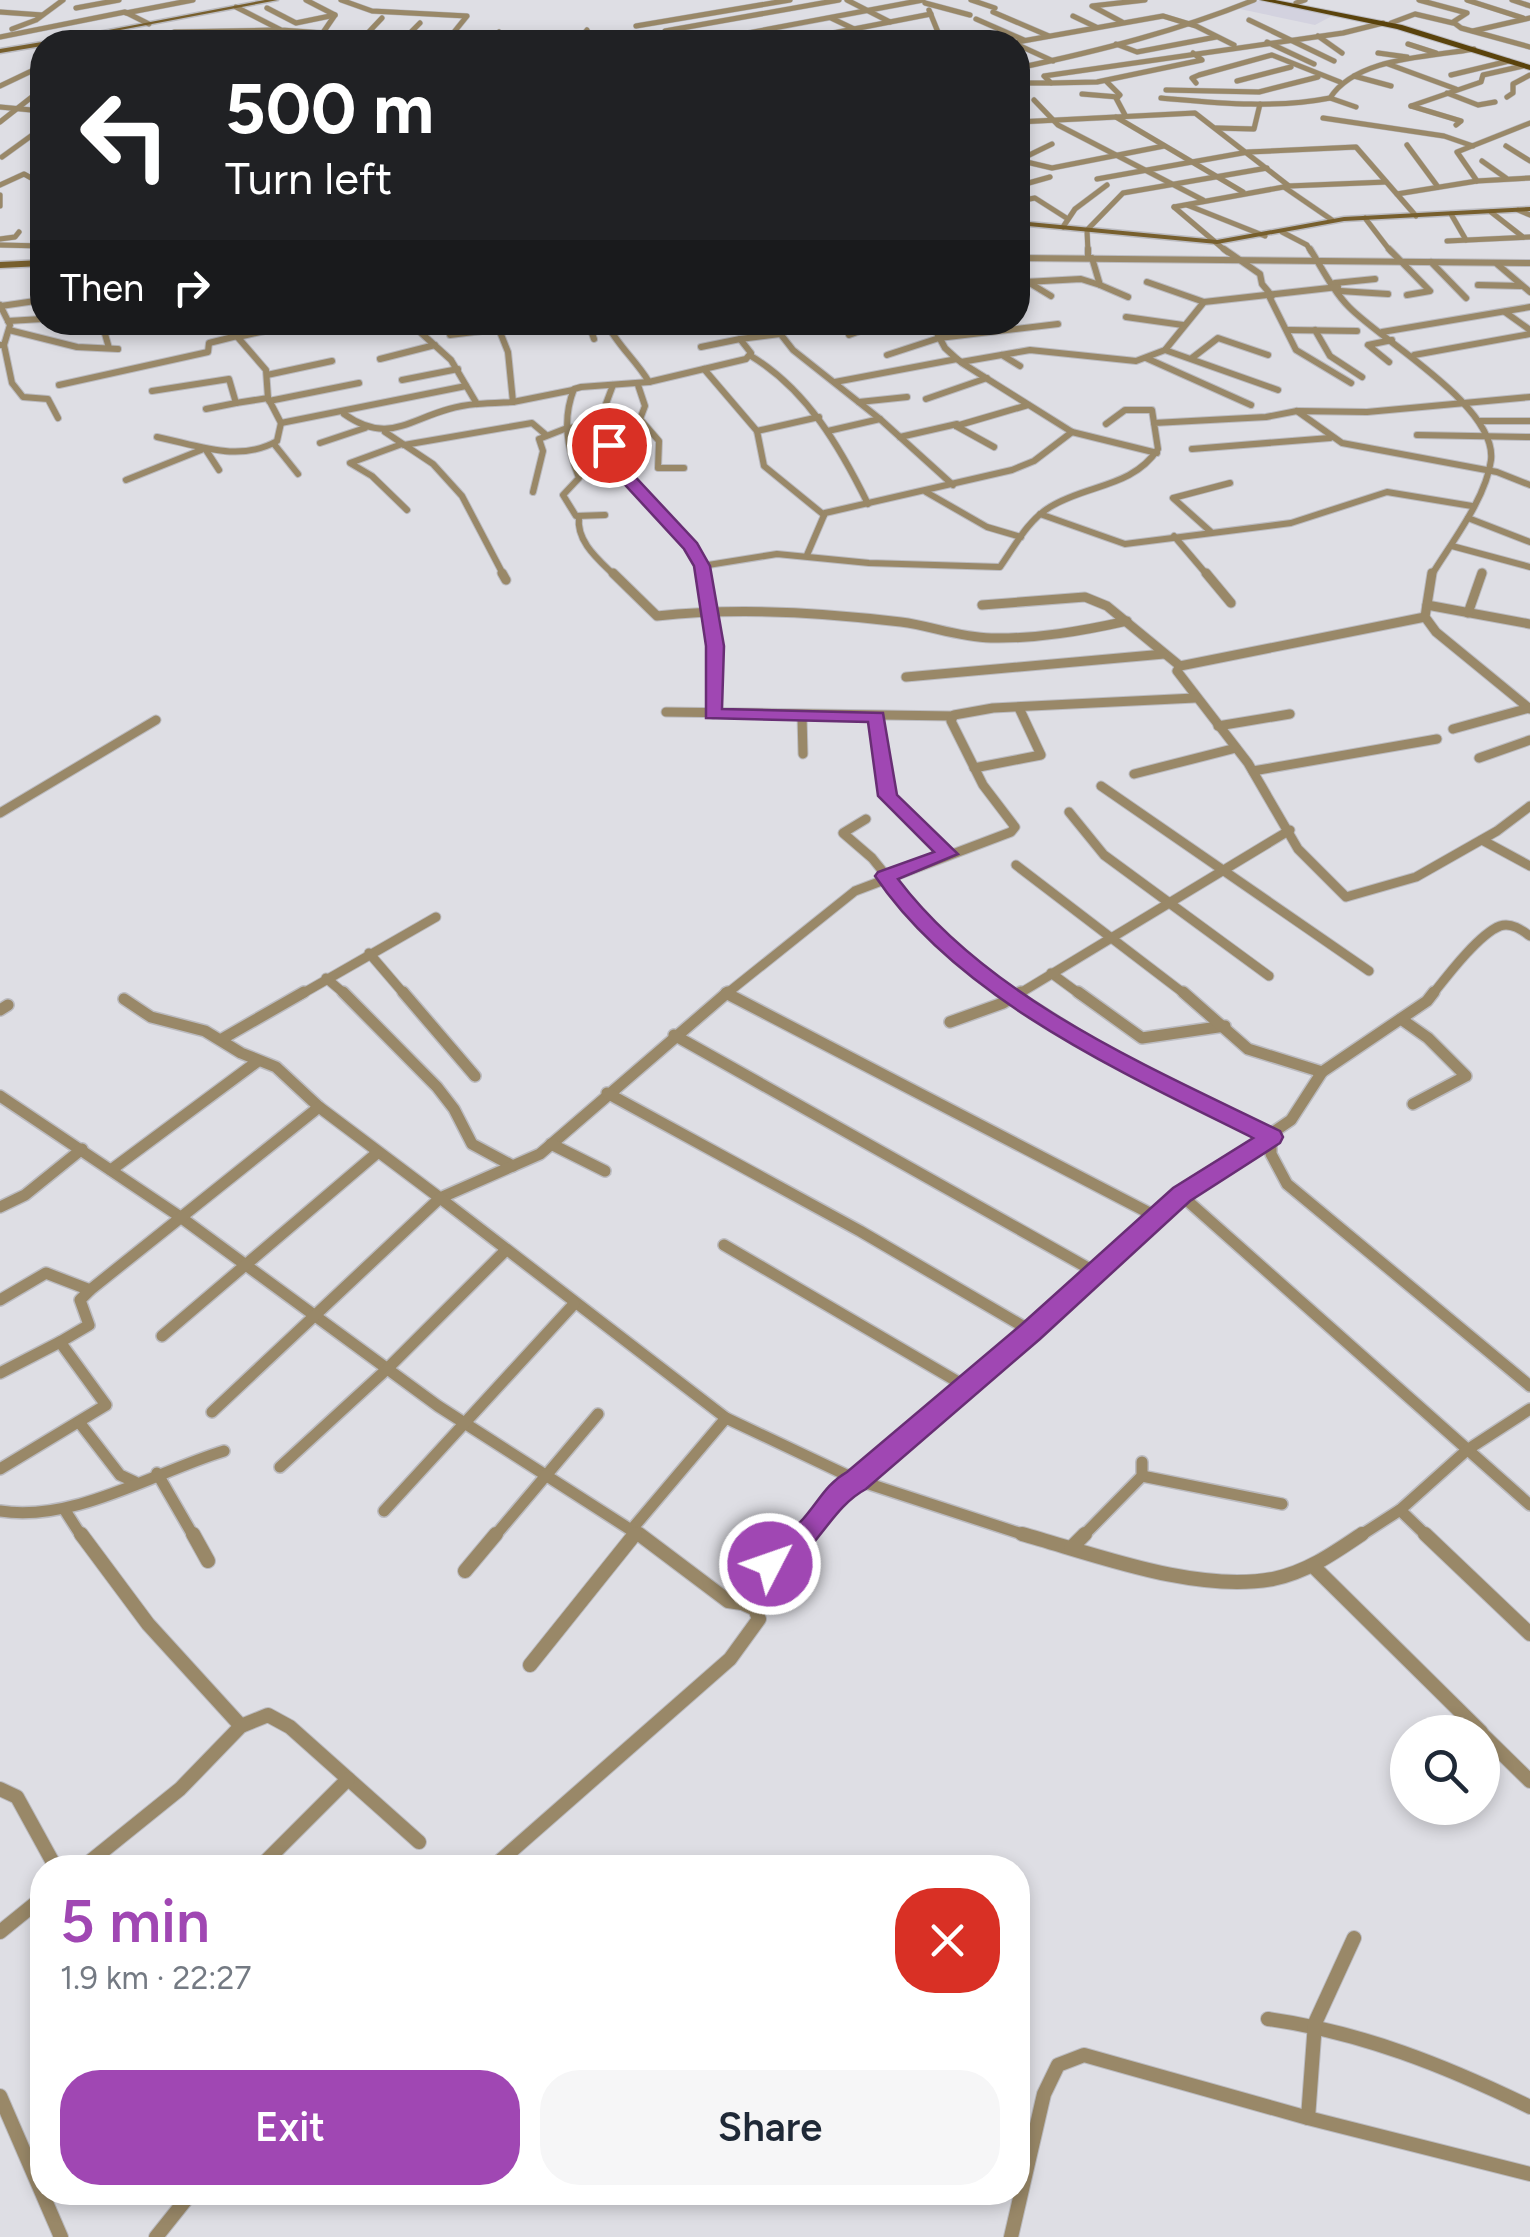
<!DOCTYPE html>
<meta charset="utf-8">
<style>
body{margin:0;font-family:Figtree,sans-serif;background:#f6f6f7;color:#1f2937;height:100vh;display:flex;flex-direction:column;font-size:38px;white-space:nowrap}
*{box-sizing:border-box;margin:0}
p{font-size:32px;color:#747a83}
.icon{flex:none;width:55px;height:55px;fill:none;stroke:currentColor;stroke-width:2;stroke-linecap:round;stroke-linejoin:round}
.map{position:relative;flex:1;overflow:hidden}
.details{position:absolute;left:30px;top:1855px;width:1000px;height:350px;display:flex;flex-direction:column;background:#fff;border-radius:40px;box-shadow:0 5px 15px #0003}
.details>*{flex:none}
.hud{position:absolute;left:30px;top:30px;width:1000px;height:305px;border-radius:40px;box-shadow:0 5px 15px #0003;background:#202124;color:#fff;overflow:hidden}
.fabs{position:absolute;left:1390px;top:1715px;display:grid;gap:20px}
.fabs a{display:grid;place-items:center;width:110px;height:110px;border-radius:50%;background:#fff;box-shadow:0 5px 15px #0003;font-size:50px}
.pin{position:absolute;display:grid;place-items:center;width:85px;height:85px;color:#fff;margin:-42px;border:5px solid #fff;border-radius:50%;box-shadow:0 2px 10px #0007}
.me{position:absolute;width:110px;margin:-55px;rotate:49deg;stroke-linejoin:round;filter:drop-shadow(0 0 8px #0008)}
.turn{display:flex;align-items:center;gap:35px;height:210px;padding:0 30px;font-size:45px}
.turn .icon{width:130px;height:130px;stroke-width:2.5}
.turn b{display:block;font-size:70px;line-height:85px}
.then{display:flex;align-items:center;height:95px;padding:0 30px;background:#0003;gap:20px;font-size:38px}
.round{display:grid;place-items:center;flex:none;width:105px;height:105px;border-radius:40px;background:#f6f6f7}
.headline{display:flex;align-items:center;justify-content:space-between;height:170px;padding:0 30px}
h1{font-size:60px;font-weight:600;line-height:75px;color:#a047b3}
.button{display:flex;gap:20px;margin-top:auto;padding:20px 30px}
.button a{flex:1;height:115px;border-radius:40px;background:#a047b3;color:#fff;font-size:40px;font-weight:600;line-height:115px;text-align:center}
.button a+a{background:#f6f6f7;color:#1f2937}
.map>svg:first-child{display:block}
.built{fill:#d3d2df}
.lines{fill:none;stroke-linecap:round;stroke-linejoin:round}
.street-far4-casing{stroke:#bbbbc0;stroke-width:6}
.street-far3-casing{stroke:#bbbbc0;stroke-width:8}
.street-far2-casing{stroke:#bbbbc0;stroke-width:11}
.street-far1-casing{stroke:#bbbbc0;stroke-width:14}
.street-casing{stroke:#bbbbc0;stroke-width:16}
.secondary-casing{stroke:#bbbbc0;stroke-width:3}
.primary-casing{stroke:#bbbbc0;stroke-width:2}
.street-far4{stroke:#998868;stroke-width:5}
.street-far3{stroke:#998868;stroke-width:6}
.street-far2{stroke:#998868;stroke-width:9}
.street-far1{stroke:#998868;stroke-width:11}
.street{stroke:#998868;stroke-width:14}
.secondary{fill:#775f2d;fill-rule:evenodd}
.primary{fill:#5a430c;fill-rule:evenodd}
.route{fill:#a047b3;stroke:#682e74;stroke-width:2.5}
</style>
<div class="map">
<svg width="1530" height="2237" viewBox="0 0 1530 2237">
<rect width="100%" height="100%" fill="#dedee4"/>
<path class="built" d="M1256 0 1332 16 1315 25 1235 8Z"/>
<g class="lines">
<g class="street-far4-casing">
<g id="street-far4">
<path d="M306 0 335 15 322 34"/>
<path d="M341 0 372 11 467 16 446 42"/>
<path d="M847 0 890 22"/>
<path d="M971 0 995 8"/>
<path d="M1419 0 1467 13 1453 22 1461 28 1530 47"/>
<path d="M1467 0 1523 18"/>
<path d="M1512 0 1530 6"/>
<path d="M925 3 970 15"/>
<path d="M1296 3 1305 0"/>
<path d="M236 7 281 30 450 42"/>
<path d="M76 8 119 0"/>
<path d="M267 8 296 23 335 15"/>
<path d="M929 10 942 42"/>
<path d="M0 12 42 15"/>
<path d="M993 12 1049 36"/>
<path d="M126 13 193 0"/>
<path d="M1073 16 1096 27"/>
<path d="M831 18 871 37"/>
<path d="M976 19 1024 40"/>
<path d="M1249 20 1334 61"/>
<path d="M1122 22 1092 6 1145 0"/>
<path d="M1391 23 1415 14 1453 23"/>
<path d="M636 26 790 0"/>
<path d="M12 29 36 20 63 0"/>
<path d="M665 31 839 0"/>
<path d="M1473 31 1530 18"/>
<path d="M174 32 275 30"/>
<path d="M1318 36 1342 53"/>
<path d="M0 37 125 12 149 24"/>
<path d="M364 37 382 18"/>
<path d="M61 40 311 42"/>
<path d="M403 40 420 23"/>
<path d="M488 42 499 32"/>
<path d="M534 42 540 36"/>
<path d="M577 42 587 30"/>
<path d="M700 42 923 0"/>
<path d="M787 42 931 14"/>
<path d="M914 42 940 38"/>
<path d="M1017 42 1163 16 1196 26 1234 45"/>
<path d="M1267 42 1314 64"/>
<path d="M1116 44 1137 52 1216 37"/>
<path d="M1408 44 1436 53"/>
<path d="M1018 45 1053 61"/>
<path d="M1378 53 1407 57"/>
<path d="M1388 64 1456 89"/>
<path d="M1018 68C1098 51 1178 31 1254 0"/>
<path d="M1451 75 1509 61"/>
<path d="M1354 76 1391 86"/>
<path d="M1106 81 1120 95 1116 98 1125 115"/>
<path d="M1237 81 1291 67"/>
<path d="M1018 83H1051L1044 76 1343 33 1383 23"/>
<path d="M1051 83 1097 82 1202 60 1193 53"/>
<path d="M1196 83 1192 78 1199 75 1272 55 1340 82"/>
<path d="M0 86 42 66"/>
<path d="M1166 90 1259 92 1318 77"/>
<path d="M1447 93 1478 105 1495 102"/>
<path d="M1082 94 1118 97"/>
<path d="M1507 97 1513 93V84L1530 75"/>
<path d="M1161 98C1218 103 1274 109 1330 98 1356 57 1430 57 1474 49"/>
<path d="M1330 98 1356 107"/>
<path d="M1034 100 1058 125 1203 200"/>
<path d="M1411 106 1481 82 1483 75 1523 66"/>
<path d="M1411 106 1461 121 1456 125"/>
<path d="M0 107 42 111"/>
<path d="M1116 117 1243 192"/>
<path d="M1323 118 1444 136 1473 146"/>
<path d="M0 122 42 89"/>
<path d="M1018 122 1195 113 1289 186"/>
<path d="M1216 128 1254 129 1260 104"/>
<path d="M1407 145 1438 187"/>
<path d="M1506 146 1530 161"/>
<path d="M2 157 42 128"/>
<path d="M1018 160 1052 168 1164 146"/>
<path d="M1019 160 1052 144"/>
<path d="M1482 161 1506 178"/>
<path d="M1097 179 1248 152 1356 147 1416 216"/>
<path d="M1477 181 1457 152 1530 123"/>
<path d="M0 185 24 174 33 179 42 176"/>
<path d="M1018 186 1050 177"/>
<path d="M1284 187 1332 220"/>
<path d="M1397 194 1477 181 1530 178"/>
<path d="M0 195V206"/>
<path d="M1018 201 1035 198 1068 219"/>
<path d="M1187 205 1265 236"/>
<path d="M1174 207 1289 186 1386 182"/>
<path d="M1174 207 1227 252"/>
<path d="M1518 210 1530 215"/>
<path d="M1491 212 1523 237"/>
<path d="M1451 214 1466 240"/>
<path d="M1365 218 1391 252"/>
<path d="M1063 227 1075 209 1107 185"/>
<path d="M1282 232 1307 245 1311 252"/>
<path d="M0 239 15 237 19 232"/>
<path d="M1447 241 1530 237"/>
<path d="M0 245 42 246"/>
<path d="M1088 252 1087 230 1123 193 1267 168"/>
</g>
</g>
<g class="street-far3-casing">
<g id="street-far3">
<path d="M1088 249V258"/>
<path d="M1224 249 1260 274 1262 284 1272 296"/>
<path d="M1310 249C1322 268 1333 291 1349 307 1383 342 1497 406 1491 460 1486 499 1451 543 1431 576"/>
<path d="M1389 249 1430 291 1407 295"/>
<path d="M1018 258 1530 263"/>
<path d="M1092 258 1100 285 1128 297"/>
<path d="M1431 262 1466 298"/>
<path d="M1497 264 1530 292"/>
<path d="M1018 276 1051 296"/>
<path d="M1025 282 1081 279 1100 285"/>
<path d="M1147 282 1204 302"/>
<path d="M1335 283 1375 279"/>
<path d="M1478 285 1521 286"/>
<path d="M1340 291 1388 294"/>
<path d="M1269 296 1296 350 1351 383"/>
<path d="M0 305 10 325 4 345H0"/>
<path d="M1 306 42 300"/>
<path d="M1505 312 1530 330"/>
<path d="M1126 317 1183 325"/>
<path d="M8 321 42 319"/>
<path d="M215 322 234 333 266 370 268 398 281 423 466 386"/>
<path d="M409 322 451 360 477 404"/>
<path d="M588 322 594 339"/>
<path d="M606 322C616 344 636 360 649 382L746 359 751 353 740 339 780 334"/>
<path d="M777 322 775 327 793 350 880 419 953 485"/>
<path d="M314 324 321 322"/>
<path d="M103 327 109 348"/>
<path d="M9 330 77 347 118 349"/>
<path d="M1288 330 1357 331"/>
<path d="M1315 330 1330 356 1362 377"/>
<path d="M1382 332 1530 307"/>
<path d="M450 335 498 329"/>
<path d="M849 335 885 322"/>
<path d="M238 337 301 323"/>
<path d="M4 345 12 383 23 397 48 399 58 418"/>
<path d="M701 347 740 339"/>
<path d="M1165 350 1278 390"/>
<path d="M887 355 939 338 1058 324"/>
<path d="M1002 355 1020 366"/>
<path d="M1414 355 1530 334"/>
<path d="M751 356C807 390 840 447 868 504"/>
<path d="M1146 358 1251 405"/>
<path d="M1192 358 1218 338 1268 355"/>
<path d="M380 359 435 345"/>
<path d="M957 359 961 362 1030 350 1136 361 1165 350 1204 302 1338 287"/>
<path d="M1389 362 1368 345 1392 340"/>
<path d="M962 363 1072 432 1157 453"/>
<path d="M704 369 757 431 764 466 824 515"/>
<path d="M267 375 332 361"/>
<path d="M402 380 458 369"/>
<path d="M835 382 957 359 945 348 931 322"/>
<path d="M59 385 208 352 209 343 237 336"/>
<path d="M613 385 598 425 602 438 613 450 622 472 691 546 704 576"/>
<path d="M638 385 645 406 640 419 659 441 658 468H684"/>
<path d="M152 391 229 379 236 403 268 398"/>
<path d="M926 399 987 378"/>
<path d="M269 401 359 383"/>
<path d="M513 402 573 390"/>
<path d="M859 402 907 397"/>
<path d="M206 409 236 403"/>
<path d="M1297 411 1342 443 1497 472 1530 485"/>
<path d="M344 414C387 444 406 421 449 409 470 403 492 403 513 402L508 352 496 322"/>
<path d="M1479 421H1530"/>
<path d="M1106 424 1125 410H1152L1154 423"/>
<path d="M956 426 1028 405"/>
<path d="M956 426 994 447"/>
<path d="M757 431 819 417"/>
<path d="M828 431 880 419"/>
<path d="M385 432 433 464 462 496 504 576"/>
<path d="M1417 435 1530 437"/>
<path d="M157 437C197 445 239 463 277 441L281 423"/>
<path d="M900 437 957 424"/>
<path d="M320 443 365 428"/>
<path d="M274 444 298 474"/>
<path d="M402 444 350 463 372 476 407 510"/>
<path d="M404 445 532 423 545 434"/>
<path d="M1192 449 1330 438"/>
<path d="M206 450 219 470"/>
<path d="M126 480 201 450"/>
<path d="M533 492 543 451 539 439 567 428 598 425"/>
<path d="M926 492 987 527 1021 537"/>
<path d="M1040 514 1125 544 1291 523 1387 492 1472 506"/>
<path d="M605 515 576 516 563 495 579 478C567 448 562 419 574 389L581 387 649 382"/>
<path d="M579 517C576 542 599 560 615 576"/>
<path d="M1468 518 1530 542"/>
<path d="M1211 532 1173 498 1230 483"/>
<path d="M1174 536 1208 576"/>
<path d="M1452 546 1530 567"/>
<path d="M807 555 825 513 1012 470 1034 461 1072 432"/>
<path d="M702 566 777 554 869 563 1000 567C1015 546 1027 521 1050 507 1087 484 1132 488 1158 449L1154 423 1266 417 1297 411 1367 412 1530 397"/>
</g>
</g>
<g class="street-far2-casing">
<g id="street-far2">
<path d="M502 573 506 580"/>
<path d="M613 573 657 616C738 607 820 612 901 622 932 626 958 637 991 638 1037 639 1082 631 1127 621"/>
<path d="M703 573 715 646 713 714"/>
<path d="M1206 573 1231 603"/>
<path d="M1432 573 1425 617 1436 632 1530 709"/>
<path d="M982 605 1085 597 1107 606 1180 666"/>
<path d="M1427 605 1530 624"/>
<path d="M1468 613 1482 573"/>
<path d="M1425 617 1180 666 1177 671 1248 763 1298 849 1346 897 1416 877 1497 831 1530 806"/>
<path d="M906 677 1164 654"/>
<path d="M666 712 953 716"/>
<path d="M802 716 803 754"/>
<path d="M876 717 887 796 948 854"/>
<path d="M1218 726 1290 714"/>
<path d="M1453 729 1529 708"/>
<path d="M1479 758 1530 740"/>
<path d="M974 768 1041 755 1019 708"/>
<path d="M1253 771 1437 739"/>
<path d="M1134 774 1236 748"/>
<path d="M1101 786 1369 971"/>
<path d="M1069 812 1104 855 1269 976"/>
<path d="M0 813 156 720"/>
<path d="M866 819 843 833 872 858 931 931 1012 995"/>
<path d="M1482 840 1530 866"/>
<path d="M1016 865 1186 995"/>
<path d="M369 953 405 995"/>
<path d="M1051 973 1081 995"/>
<path d="M326 978 346 995"/>
<path d="M300 995 436 917"/>
<path d="M725 995 855 891 1011 832 1015 827 983 785 951 721 954 715 993 708 1195 698"/>
<path d="M1017 995 1290 830"/>
<path d="M1432 995C1447 976 1479 934 1500 926 1511 922 1522 930 1530 936"/>
</g>
</g>
<g class="street-far1-casing">
<g id="street-far1">
<path d="M343 992 437 1087 454 1109 472 1144 513 1166"/>
<path d="M403 992 475 1076"/>
<path d="M1009 992 1100 1049 1271 1137"/>
<path d="M1078 992 1142 1038 1225 1026"/>
<path d="M1183 992 1248 1049 1322 1072"/>
<path d="M726 993 1157 1217"/>
<path d="M124 999 151 1017 205 1031 241 1053 276 1067 319 1107 440 1198 540 1154 728 992"/>
<path d="M0 1010 8 1005"/>
<path d="M1401 1019 1428 1038 1466 1076 1413 1104"/>
<path d="M950 1022 1003 1003 1021 992"/>
<path d="M674 1035 1097 1273"/>
<path d="M222 1039 304 992"/>
<path d="M607 1093 860 1231 1031 1331"/>
<path d="M0 1096 179 1216 438 1406 642 1537"/>
<path d="M1271 1137V1154L1287 1184 1530 1386"/>
<path d="M551 1144 605 1171"/>
<path d="M111 1170 258 1061"/>
<path d="M1181 1195 1530 1505"/>
<path d="M0 1207 25 1195 82 1149"/>
<path d="M724 1245 965 1386"/>
<path d="M0 1300 46 1273 90 1290"/>
<path d="M162 1336 377 1153"/>
<path d="M60 1342 89 1325 80 1300 90 1290 319 1107"/>
<path d="M0 1373 60 1342 106 1405 0 1469"/>
<path d="M212 1412 440 1198 726 1418"/>
<path d="M79 1422 120 1475 135 1482"/>
<path d="M280 1467 387 1369 506 1250"/>
<path d="M157 1473 194 1537"/>
<path d="M1142 1476 1282 1504"/>
<path d="M1400 1510 1428 1537"/>
<path d="M0 1511C73 1523 155 1472 224 1451"/>
<path d="M384 1511 574 1304"/>
<path d="M66 1512 82 1537"/>
<path d="M632 1529 726 1418 857 1480 1031 1537"/>
<path d="M494 1537 598 1414"/>
<path d="M633 1537 637 1532"/>
<path d="M803 1537 827 1503 1031 1331 1181 1195 1291 1120 1322 1072 1427 1001 1434 992"/>
<path d="M1082 1537 1142 1476V1462"/>
<path d="M1358 1537 1400 1510 1467 1450 1530 1409"/>
</g>
</g>
<g class="street-casing">
<g id="street">
<path d="M81 1534 148 1624 241 1726"/>
<path d="M193 1534 208 1561"/>
<path d="M639 1534 728 1601 742 1603"/>
<path d="M1022 1534C1097 1555 1195 1593 1273 1579 1307 1572 1334 1553 1362 1534"/>
<path d="M1425 1534 1530 1634"/>
<path d="M1071 1548 1085 1534"/>
<path d="M1313 1566 1481 1732"/>
<path d="M465 1571 496 1534"/>
<path d="M530 1665 635 1534"/>
<path d="M1482 1734 1530 1781"/>
<path d="M0 1789 17 1797 56 1868"/>
<path d="M82 1868 180 1789 241 1726 268 1715 290 1727 419 1842"/>
<path d="M259 1868 348 1779"/>
<path d="M492 1868 730 1659 759 1619 755 1609 742 1603 770 1565 806 1534"/>
<path d="M0 1932 42 1898"/>
<path d="M1268 2019C1361 2032 1446 2066 1530 2107"/>
<path d="M0 2096 61 2237"/>
<path d="M1308 2118 1315 2023 1354 1938"/>
<path d="M156 2237 192 2192"/>
<path d="M1011 2237 1044 2094 1058 2065 1084 2055 1308 2118 1530 2174"/>
</g>
</g>
<g class="secondary-casing">
<g id="secondary">
<path d="M265 0H278L57 42H46Z"/>
<path d="M42 42H44L42 46 0 53V49Z"/>
<path d="M1530 207V211L1344 221 1217 244 1018 225V221L1217 240 1344 217Z"/>
<path d="M42 260V266L0 268V262Z"/>
</g>
</g>
<g class="primary-casing">
<path id="primary" d="M1260 0H1275L1402 25 1530 65V70L1397 29Z"/>
</g>
<use href="#street-far4" class="street-far4"/>
<use href="#street-far3" class="street-far3"/>
<use href="#street-far2" class="street-far2"/>
<use href="#street-far1" class="street-far1"/>
<use href="#street" class="street"/>
<use href="#secondary" class="secondary"/>
<use href="#primary" class="primary"/>
</g>
<path class="route" d="M603 442H614L629 470 697 543 710 566 724 646 722 709 883 713 897 795 958 854 898 879C989 999 1147 1066 1280 1131L1283 1137 1280 1143 1190 1201 1040 1339 866 1489C828 1509 814 1561 770 1577L760 1573 756 1564C765 1545 789 1535 803 1519 819 1501 826 1484 847 1472L1022 1324 1173 1188 1253 1138C1123 1073 958 999 875 876L878 872 934 852 878 796 868 722 706 718V646L694 566 684 549 616 475 601 445Z"/>
</svg>
<div class="fabs">
<a><svg class="icon" aria-label="search" viewBox="0 0 24 24"><circle cx="10" cy="10" r="6"/><path d="M15 15l6 6"/></svg></a>
</div>
<div class="pin" style="left:609px;top:445px;background:#d93025"><svg class="icon" aria-label="arrive" viewBox="0 0 24 24"><path d="M6 21V4h12l-3 4 3 4H6"/></svg></div>
<svg class="me" style="left:770px;top:1564px" viewBox="-20 -20 40 40"><circle r="17" fill="#a047b3" stroke="#fff" stroke-width="3"/><path d="M0-11L8 9 0 5-8 9z" fill="#fff"/></svg>
<div class="hud">
<div class="turn"><svg class="icon" aria-label="left" viewBox="0 0 24 24"><path d="M17 20v-9H6M10 6l-5 5 5 5"/></svg><div><b>500 m</b>Turn left</div></div>
<div class="then">Then<svg class="icon" aria-label="right" viewBox="0 0 24 24"><path d="M7 20v-9h11M14 6l5 5-5 5"/></svg></div>
</div>
<section class="details">
<div class="headline"><div><h1>5 min</h1><p>1.9 km · 22:27</p></div><a class="round" style="background:#d93025;color:#fff"><svg class="icon" aria-label="close" viewBox="0 0 24 24"><path d="M6 6l12 12M18 6L6 18"/></svg></a></div>
<div class="button"><a>Exit</a><a>Share</a></div>
</section>
</div>
